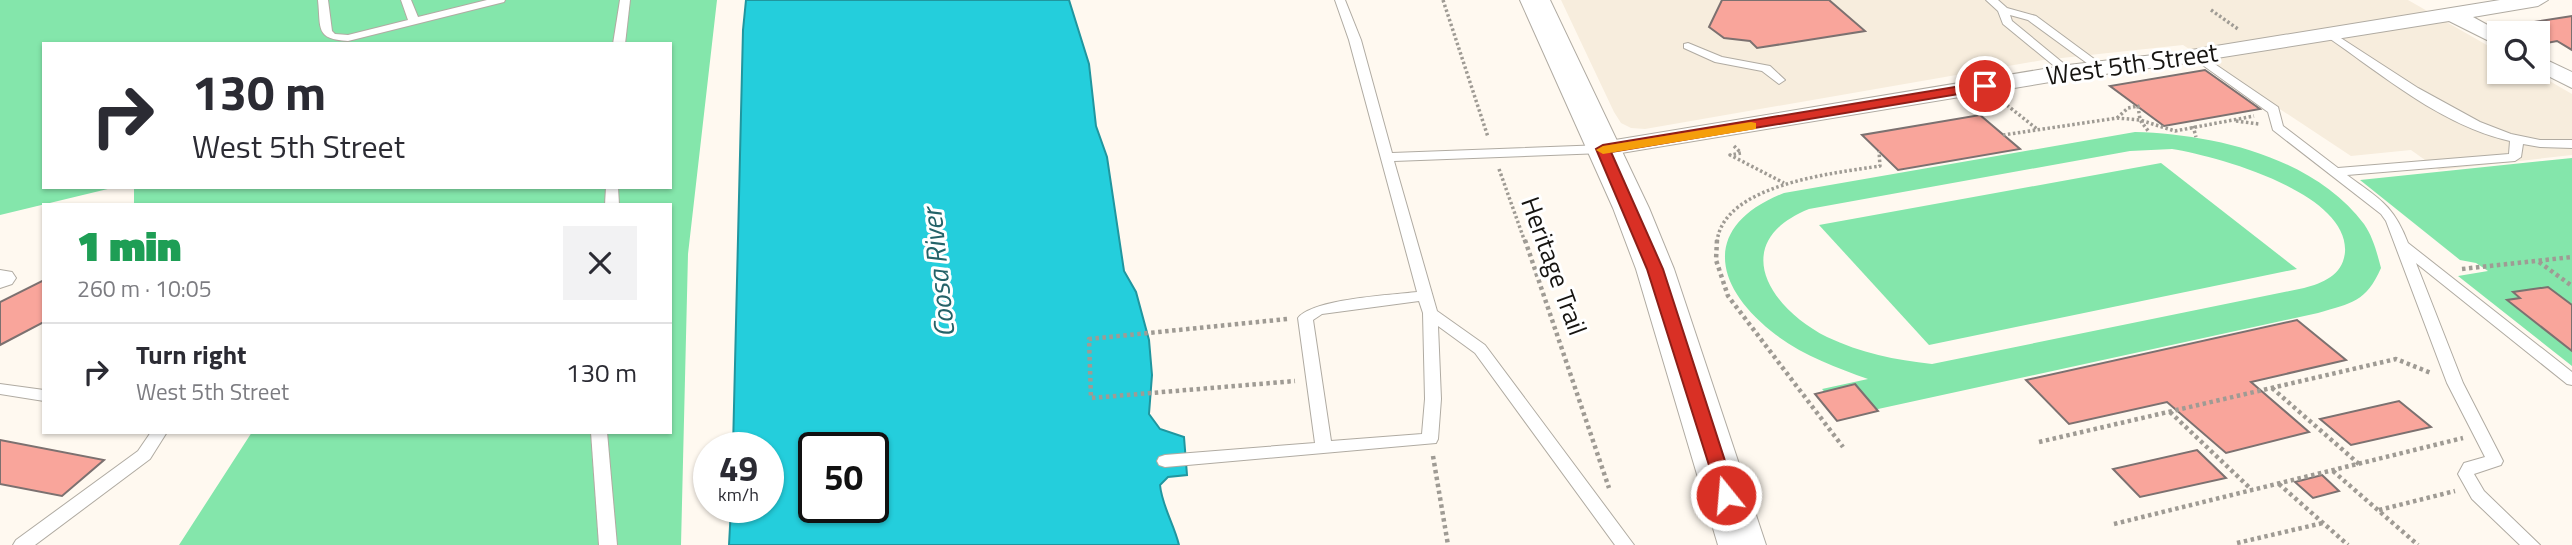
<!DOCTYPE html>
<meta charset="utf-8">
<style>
body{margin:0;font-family:"Titillium Web",sans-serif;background:#f2f2f3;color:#2b2b33;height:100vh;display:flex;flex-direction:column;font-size:26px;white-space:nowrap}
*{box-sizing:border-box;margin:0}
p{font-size:23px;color:#7c7c81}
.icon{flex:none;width:38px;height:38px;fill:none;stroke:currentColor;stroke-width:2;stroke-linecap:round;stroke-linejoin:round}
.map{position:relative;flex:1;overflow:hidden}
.sheet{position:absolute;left:42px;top:203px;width:630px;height:231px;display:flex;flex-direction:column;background:#fff;border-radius:0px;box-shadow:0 2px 5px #0004}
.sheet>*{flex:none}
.banner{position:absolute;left:42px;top:42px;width:630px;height:147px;border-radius:0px;box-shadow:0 2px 5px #0004;background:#fff;color:#2b2b33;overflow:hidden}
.buttons{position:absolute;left:2487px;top:21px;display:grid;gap:14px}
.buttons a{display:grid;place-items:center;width:63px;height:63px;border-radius:0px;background:#fff;box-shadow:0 2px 5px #0004;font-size:35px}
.speed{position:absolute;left:693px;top:432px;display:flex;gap:14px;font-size:35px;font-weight:700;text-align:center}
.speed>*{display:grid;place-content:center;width:91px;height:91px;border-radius:50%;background:#fff;box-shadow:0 2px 5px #0004;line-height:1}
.speed small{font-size:18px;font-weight:400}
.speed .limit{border:4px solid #111;border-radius:10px;background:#fff;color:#111}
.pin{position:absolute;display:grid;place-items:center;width:60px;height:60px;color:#fff;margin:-30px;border:4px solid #fff;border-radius:50%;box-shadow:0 2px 7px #0007}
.me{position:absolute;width:77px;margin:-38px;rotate:343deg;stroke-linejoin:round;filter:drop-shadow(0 0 5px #0008)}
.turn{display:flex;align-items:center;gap:24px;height:147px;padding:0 35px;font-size:32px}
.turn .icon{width:91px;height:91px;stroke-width:2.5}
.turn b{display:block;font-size:49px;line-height:60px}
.round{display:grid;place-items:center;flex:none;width:74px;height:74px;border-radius:0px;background:#f2f2f3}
.head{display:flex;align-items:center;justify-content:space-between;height:119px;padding:0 35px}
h1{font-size:42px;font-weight:800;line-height:52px;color:#1e9e55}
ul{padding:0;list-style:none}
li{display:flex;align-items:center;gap:21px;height:98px;padding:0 35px;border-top:2px solid #e1e1e2}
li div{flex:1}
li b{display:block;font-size:26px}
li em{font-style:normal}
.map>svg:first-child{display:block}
.built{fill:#f7eddd}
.green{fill:#84e6ab;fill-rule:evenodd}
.water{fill:#24cedc;stroke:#20969f;stroke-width:2;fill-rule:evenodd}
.building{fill:#f9a59b;stroke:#7c7170;stroke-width:2}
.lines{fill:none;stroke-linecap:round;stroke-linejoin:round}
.lane-casing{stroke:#b0aba2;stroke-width:2}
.street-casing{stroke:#b0aba2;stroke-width:2}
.secondary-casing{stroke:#b0aba2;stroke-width:2}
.path-far1{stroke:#9f9b94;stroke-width:3.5;stroke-dasharray:2.5 2.5;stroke-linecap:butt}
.path{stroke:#9f9b94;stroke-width:4.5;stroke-dasharray:3.5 3.5;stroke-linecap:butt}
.lane{fill:#fff;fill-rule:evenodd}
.street{fill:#fff;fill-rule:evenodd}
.secondary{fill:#fff;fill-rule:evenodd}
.route{fill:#d93025;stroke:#8d1f18;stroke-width:2}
.slow{fill:#f59e0b}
.labels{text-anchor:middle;stroke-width:6;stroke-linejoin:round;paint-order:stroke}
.street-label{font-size:26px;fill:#161411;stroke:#fff}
.water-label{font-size:28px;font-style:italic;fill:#246268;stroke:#fff}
</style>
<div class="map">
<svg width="2572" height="545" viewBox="0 0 2572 545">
<rect width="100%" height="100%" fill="#fff9f0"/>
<path class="built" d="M1561 0H2408L2499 52V72H2534L2572 94V155L2439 170 2411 150 2351 156 2183 45 2043 60 1645 129 1631 128 1621 123 1614 112Z"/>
<g class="green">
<path d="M0 0H717L688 254 681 545H179L252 432H670V205H134V187H670V44H44V187H116L0 215Z"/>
<path d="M2135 132C2213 134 2314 157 2364 224 2373 237 2377 253 2381 268 2366 302 2352 303 2318 313L1846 416 1822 389 1868 379C1835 367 1799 354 1771 331 1710 282 1705 224 1784 193ZM2172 149C2216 156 2349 192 2345 252 2343 275 2323 283 2304 288L1932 364C1895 360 1861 353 1827 337 1768 307 1728 242 1809 209L2130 151Z"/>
<path d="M2572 158V366L2458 276 2488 271 2476 263 2460 260 2360 180Z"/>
<path d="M2161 163 2297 269 1929 345 1819 225Z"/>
</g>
<path class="water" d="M746 0H1069L1089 64 1096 126 1107 157 1124 271 1136 292 1149 340 1152 375 1149 414 1160 429 1184 437 1187 475 1168 477 1160 485C1162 506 1174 524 1179 545H729L731 508H768V448H733L743 30ZM814 448H873V508H814Z"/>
<g class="building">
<path d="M1722 0H1829L1865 31 1757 48 1750 41 1724 38 1709 27Z"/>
<path d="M2572 16V50L2557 41 2547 43 2538 37V33H2530L2515 25Z"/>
<path d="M2205 70 2260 109 2164 126 2110 86Z"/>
<path d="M1980 115 2020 149 1898 170 1862 135Z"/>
<path d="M44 280V322L0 345V302Z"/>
<path d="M2548 287 2572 305V351L2507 300 2520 298 2513 292Z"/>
<path d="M2297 320 2346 360 2251 382 2309 432 2226 453 2167 402 2069 424 2026 380Z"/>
<path d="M1855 384 1878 411 1837 421 1815 394Z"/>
<path d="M2399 401 2431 427 2351 445 2320 419Z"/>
<path d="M0 440 104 460 62 496 0 484Z"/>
<path d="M2197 450 2226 478 2140 497 2113 469Z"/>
<path d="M2322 475 2339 491 2313 498 2295 482Z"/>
</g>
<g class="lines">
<g class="lane-casing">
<g id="lane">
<path d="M318 0H328L332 31 335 34 348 35 408 20 401 0H411L418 17 487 0H505L504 2 348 41C315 39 321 29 318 0Z"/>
<path d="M620 0H630L625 44H613Z"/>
<path d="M1335 0H1345L1361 40 1392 153 1603 145 1609 149 1603 153 1394 161 1437 311 1485 345 1634 545H1615L1475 353 1438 326 1441 399 1438 439 1436 443 1165 467 1159 465 1157 461 1159 457 1165 455 1315 443 1298 318C1313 299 1390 295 1417 292L1349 40ZM1419 301 1423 313 1425 399 1422 434 1331 441 1313 320 1322 314Z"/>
<path d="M1986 0H1998L2007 8 2036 16 2105 67 2103 69H2095L2028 20 2010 15 2012 21 2074 72 2072 74H2064L2003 24 1998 11Z"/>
<path d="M2330 31 2418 88 2480 122 2511 134 2540 140H2572V148L2540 147 2523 144 2521 157 2515 161 2347 175C2379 199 2393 204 2408 243L2572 372V385L2567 384 2416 263 2463 383 2503 461 2501 465 2474 474 2484 491 2540 545H2520L2472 499 2458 474 2464 463 2485 457 2447 383 2386 221 2381 214 2273 130 2268 112 2190 56 2196 53 2200 54 2278 107 2283 126 2338 168 2509 154 2510 141C2442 126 2383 75 2326 36L2324 34Z"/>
<path d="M1688 43 1722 57 1770 66 1785 80 1779 84 1762 71 1715 62 1684 48V44Z"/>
<path d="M606 187H618L619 205H605Z"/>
<path d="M0 384 44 390V401L0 394Z"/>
<path d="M151 432H167L150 459 35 545H13L16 540 138 451Z"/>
<path d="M591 432H607L617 545H599Z"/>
</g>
</g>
<g class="street-casing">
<g id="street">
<path d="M2500 0H2548L2538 6 2473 17 2502 33H2499V46L2449 21 2179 64 2068 79 1603 156 1595 154 1591 149 1595 144 1603 142 2068 65 2179 52Z"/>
<path d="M2538 56 2572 72V88L2538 71Z"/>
<path d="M0 270 12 272 16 278 12 284 0 288Z"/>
</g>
</g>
<g class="secondary-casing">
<path id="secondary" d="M1520 0H1550L1649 208 1674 269 1766 545H1718L1636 269 1613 208Z"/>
</g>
<g class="path-far1">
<path d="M1443 0 1488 137"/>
<path d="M2211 10 2238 29"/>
<path d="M2003 102 2037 129"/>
<path d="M2117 118 2128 108 2138 106 2140 120 2149 132"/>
<path d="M2236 121 2259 124"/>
<path d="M2193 126 2196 137"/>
<path d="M2003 135 2117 118 2140 120 2175 131 2254 116"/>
<path d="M1734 146 1741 153 1730 155 1784 183"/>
<path d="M1499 169 1525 242"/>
<path d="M1717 242C1723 184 1835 173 1880 166L1879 151"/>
</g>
<g class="path">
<path d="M1525 240 1609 488"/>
<path d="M1717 240 1716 260 1728 296 1843 447"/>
<path d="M2539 262 2572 286"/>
<path d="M2462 269 2572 257"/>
<path d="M1287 319 1089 339 1091 398 1295 381"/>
<path d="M2272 388 2359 464"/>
<path d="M2170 412 2252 490"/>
<path d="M2039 442 2396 359 2431 373"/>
<path d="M1433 456 1448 545"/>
<path d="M2333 471 2418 545"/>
<path d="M2279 484 2348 545"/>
<path d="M2379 510 2455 491"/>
<path d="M2114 524 2463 438"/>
<path d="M2237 543 2323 523"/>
</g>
<use href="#lane" class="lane"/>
<use href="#street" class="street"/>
<use href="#secondary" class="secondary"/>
</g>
<path class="route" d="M1985 82 1989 83V89L1611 152 1663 269 1736 495 1733 500H1720L1647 269 1596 149 1603 145Z"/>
<path class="slow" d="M1751 122 1756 123V129L1603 154 1596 150 1603 146Z"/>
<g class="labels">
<g class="street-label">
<text transform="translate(2132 64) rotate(-8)" y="9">West 5th Street</text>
<text transform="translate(1554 266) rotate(70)" y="9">Heritage Trail</text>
</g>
<g class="water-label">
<text transform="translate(938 273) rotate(-96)" y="10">Coosa River</text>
</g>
</g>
</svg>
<div class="buttons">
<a><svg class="icon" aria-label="search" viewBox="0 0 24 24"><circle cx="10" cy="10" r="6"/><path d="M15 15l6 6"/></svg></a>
</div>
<div class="speed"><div>49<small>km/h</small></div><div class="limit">50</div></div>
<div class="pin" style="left:1985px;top:86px;background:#d93025"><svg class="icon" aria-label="arrive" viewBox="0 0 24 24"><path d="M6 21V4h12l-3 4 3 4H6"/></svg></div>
<svg class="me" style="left:1726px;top:495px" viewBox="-20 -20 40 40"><circle r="17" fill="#d93025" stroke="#fff" stroke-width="3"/><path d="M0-11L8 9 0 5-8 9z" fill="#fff"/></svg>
<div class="banner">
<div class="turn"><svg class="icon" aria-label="right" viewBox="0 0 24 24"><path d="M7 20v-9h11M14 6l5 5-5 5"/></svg><div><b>130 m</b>West 5th Street</div></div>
</div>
<section class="sheet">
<div class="head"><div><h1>1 min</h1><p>260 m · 10:05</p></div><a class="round"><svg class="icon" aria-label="close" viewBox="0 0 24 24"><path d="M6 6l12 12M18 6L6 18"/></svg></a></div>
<ul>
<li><svg class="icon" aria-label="right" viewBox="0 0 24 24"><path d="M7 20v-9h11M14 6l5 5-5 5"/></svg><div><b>Turn right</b><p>West 5th Street</p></div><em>130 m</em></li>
</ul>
</section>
</div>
